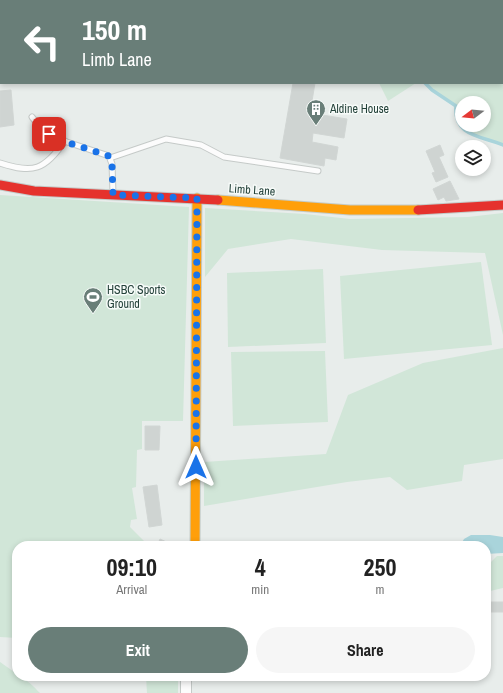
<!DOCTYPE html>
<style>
body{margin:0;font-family:"Archivo Narrow",sans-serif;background:#f6f6f6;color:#222;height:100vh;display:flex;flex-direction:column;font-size:15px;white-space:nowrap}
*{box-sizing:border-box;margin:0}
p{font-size:13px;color:#767676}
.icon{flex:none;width:22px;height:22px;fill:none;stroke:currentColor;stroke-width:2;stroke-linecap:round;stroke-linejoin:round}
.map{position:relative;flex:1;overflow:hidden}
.panel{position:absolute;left:12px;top:541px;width:479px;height:140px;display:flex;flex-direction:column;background:#fff;border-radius:16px;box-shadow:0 2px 6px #0003}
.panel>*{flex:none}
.banner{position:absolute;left:0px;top:0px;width:503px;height:84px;box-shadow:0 2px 6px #0003;background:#697e78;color:#fff;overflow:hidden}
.needle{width:26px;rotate:254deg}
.buttons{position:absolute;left:455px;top:96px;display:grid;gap:8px}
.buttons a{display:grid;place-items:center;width:36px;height:36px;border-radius:50%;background:#fff;box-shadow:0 2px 6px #0003;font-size:20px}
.pin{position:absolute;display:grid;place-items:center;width:34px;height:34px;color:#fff;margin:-17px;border-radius:8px;box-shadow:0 2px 6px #0006}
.me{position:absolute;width:44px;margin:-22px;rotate:0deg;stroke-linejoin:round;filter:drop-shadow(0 0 3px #0008)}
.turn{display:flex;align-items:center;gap:14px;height:84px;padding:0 16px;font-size:18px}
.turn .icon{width:52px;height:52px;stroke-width:2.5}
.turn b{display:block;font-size:28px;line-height:34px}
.eta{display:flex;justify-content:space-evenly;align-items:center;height:68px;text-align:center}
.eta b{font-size:24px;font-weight:700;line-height:28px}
.cta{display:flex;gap:8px;margin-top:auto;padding:8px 16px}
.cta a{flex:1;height:46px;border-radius:24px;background:#697e78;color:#fff;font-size:16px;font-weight:700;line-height:46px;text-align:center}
.cta a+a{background:#f6f6f6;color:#222}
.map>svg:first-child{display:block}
.green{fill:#d1e6d8;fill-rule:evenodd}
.water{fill:#a9d4db}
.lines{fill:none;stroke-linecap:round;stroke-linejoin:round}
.stream{stroke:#a9d4db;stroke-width:3.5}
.building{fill:#cfd4d2;stroke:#d1d6d4}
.lane-casing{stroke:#c5cac8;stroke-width:7}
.street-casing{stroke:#c5cac8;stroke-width:12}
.slow-casing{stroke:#c3cbc8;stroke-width:11}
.jam-casing{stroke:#c3cbc8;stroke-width:11}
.lane{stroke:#fcfcfc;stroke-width:5}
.street{stroke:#fcfcfc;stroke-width:10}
.slow{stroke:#ff9f0a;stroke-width:9}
.jam{stroke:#e5322d;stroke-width:9}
.route{stroke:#1a73e8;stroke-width:7;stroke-dasharray:0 12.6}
.labels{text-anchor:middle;stroke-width:3;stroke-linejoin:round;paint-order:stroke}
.poi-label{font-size:12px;fill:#24423a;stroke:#f7fbf9;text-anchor:start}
.street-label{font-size:12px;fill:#24423a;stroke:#f7fbf9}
</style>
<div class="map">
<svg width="503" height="693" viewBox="0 0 503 693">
<rect width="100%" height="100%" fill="#e8edeb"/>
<g class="green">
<path d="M355 0H503V147L502 144C486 139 459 136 455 116 455 113 456 109 456 106L432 90 425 83H502V1ZM462 103H484V125H462Z"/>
<path d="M379 83H416L388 101Z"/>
<path d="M0 195 189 207 183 421H142V449L137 450 136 487 132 488 137 519 131 520 130 527 149 546H17V638L0 637Z"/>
<path d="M205 208 305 214 350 219 468 217 503 213V335L485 253 382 250 291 239 228 249 205 277Z"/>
<path d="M481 262 492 345 344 359 340 276Z"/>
<path d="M323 269 326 343 228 347 227 273Z"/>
<path d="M503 348V459L464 465 462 481 407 490 390 477 347 482 204 506V462L326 454 348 395 423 363Z"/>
<path d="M325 351 328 422 233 426 231 352Z"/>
<path d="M497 556H503V588L486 592V567Z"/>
<path d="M0 662 17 674V676C26 678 34 687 40 693H0Z"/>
<path d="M146 676H178V693H147Z"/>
</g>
<path class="water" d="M471 535H490L503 537V553L486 554V546H460L464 539Z"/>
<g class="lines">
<g class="stream">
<path d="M395 0V1"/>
<path d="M425 83 432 90 456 106C453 137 483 136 503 145"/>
</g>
</g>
<g class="building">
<path d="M293 83H315L310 113 347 119 344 138 313 133 312 142 338 147 336 160 325 158 324 166 280 158Z"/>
<path d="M11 90 14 125 0 127V91Z"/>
<path d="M440 145 444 155 439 157 448 177 436 182 432 173 435 172 426 151Z"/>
<path d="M450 181 459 199 446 201 444 197 438 200 433 189Z"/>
<path d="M145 426H160L159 450H145Z"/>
<path d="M157 485 162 525 149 527 143 487Z"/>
<path d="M160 539 175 546H157Z"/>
<rect x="486" y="602" width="17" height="10"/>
</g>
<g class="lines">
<g class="lane-casing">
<g id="lane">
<path d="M32 117 40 127 55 138 109 156 112 164 113 194"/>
<path d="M110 158 166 139 201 145 224 157 318 171"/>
<path d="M0 163C34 174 44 170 65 141"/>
</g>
</g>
<g class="street-casing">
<path id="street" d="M186 676V693"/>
</g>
<g class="slow-casing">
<g id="slow">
<path d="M218 200 350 210H418"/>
<path d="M195 546 197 198"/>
</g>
</g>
<g class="jam-casing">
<g id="jam">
<path d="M0 185 34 191 218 200"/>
<path d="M418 210 503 205"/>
</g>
</g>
<use href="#lane" class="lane"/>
<use href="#street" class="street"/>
<use href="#slow" class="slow"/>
<use href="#jam" class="jam"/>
</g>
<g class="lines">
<path class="route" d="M49 134 60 140 109 156 112 164 113 195 197 198 196 467"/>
</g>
<defs>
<g id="building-pin" transform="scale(1)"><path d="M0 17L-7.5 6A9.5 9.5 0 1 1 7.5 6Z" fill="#697e78" stroke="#f7fbf9"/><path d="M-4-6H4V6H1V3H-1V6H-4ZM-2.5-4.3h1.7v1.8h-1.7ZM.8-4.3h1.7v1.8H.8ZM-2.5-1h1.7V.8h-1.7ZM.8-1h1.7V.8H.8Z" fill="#fff"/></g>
<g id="stadium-pin" transform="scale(1)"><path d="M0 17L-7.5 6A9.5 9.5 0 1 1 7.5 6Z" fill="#697e78" stroke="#f7fbf9"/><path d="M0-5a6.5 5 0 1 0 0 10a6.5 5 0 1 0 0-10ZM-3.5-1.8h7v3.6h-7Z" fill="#fff"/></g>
</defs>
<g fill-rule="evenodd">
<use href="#building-pin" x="316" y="109"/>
<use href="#stadium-pin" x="93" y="297"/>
</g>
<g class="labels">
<g class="poi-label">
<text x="330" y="113">Aldine House</text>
<text x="107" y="294">HSBC Sports<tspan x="107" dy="14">Ground</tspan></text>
</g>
<g class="street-label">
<text transform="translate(252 190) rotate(4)" y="4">Limb Lane</text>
</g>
</g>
</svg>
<div class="buttons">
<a><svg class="needle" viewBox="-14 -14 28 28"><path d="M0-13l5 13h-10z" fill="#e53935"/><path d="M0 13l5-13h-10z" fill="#767676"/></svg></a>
<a><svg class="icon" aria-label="layers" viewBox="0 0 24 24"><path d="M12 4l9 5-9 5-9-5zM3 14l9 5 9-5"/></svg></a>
</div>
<div class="pin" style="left:49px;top:134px;background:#d93025"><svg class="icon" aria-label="arrive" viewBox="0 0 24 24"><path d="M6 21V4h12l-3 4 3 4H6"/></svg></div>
<svg class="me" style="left:196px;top:467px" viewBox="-20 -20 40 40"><path d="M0-17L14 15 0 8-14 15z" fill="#1a73e8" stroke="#fff" stroke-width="4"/></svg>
<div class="banner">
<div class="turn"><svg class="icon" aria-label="left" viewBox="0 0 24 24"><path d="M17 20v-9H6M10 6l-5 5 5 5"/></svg><div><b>150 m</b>Limb Lane</div></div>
</div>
<section class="panel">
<div class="eta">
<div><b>09:10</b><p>Arrival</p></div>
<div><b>4</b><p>min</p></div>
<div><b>250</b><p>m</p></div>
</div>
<div class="cta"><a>Exit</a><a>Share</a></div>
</section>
</div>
